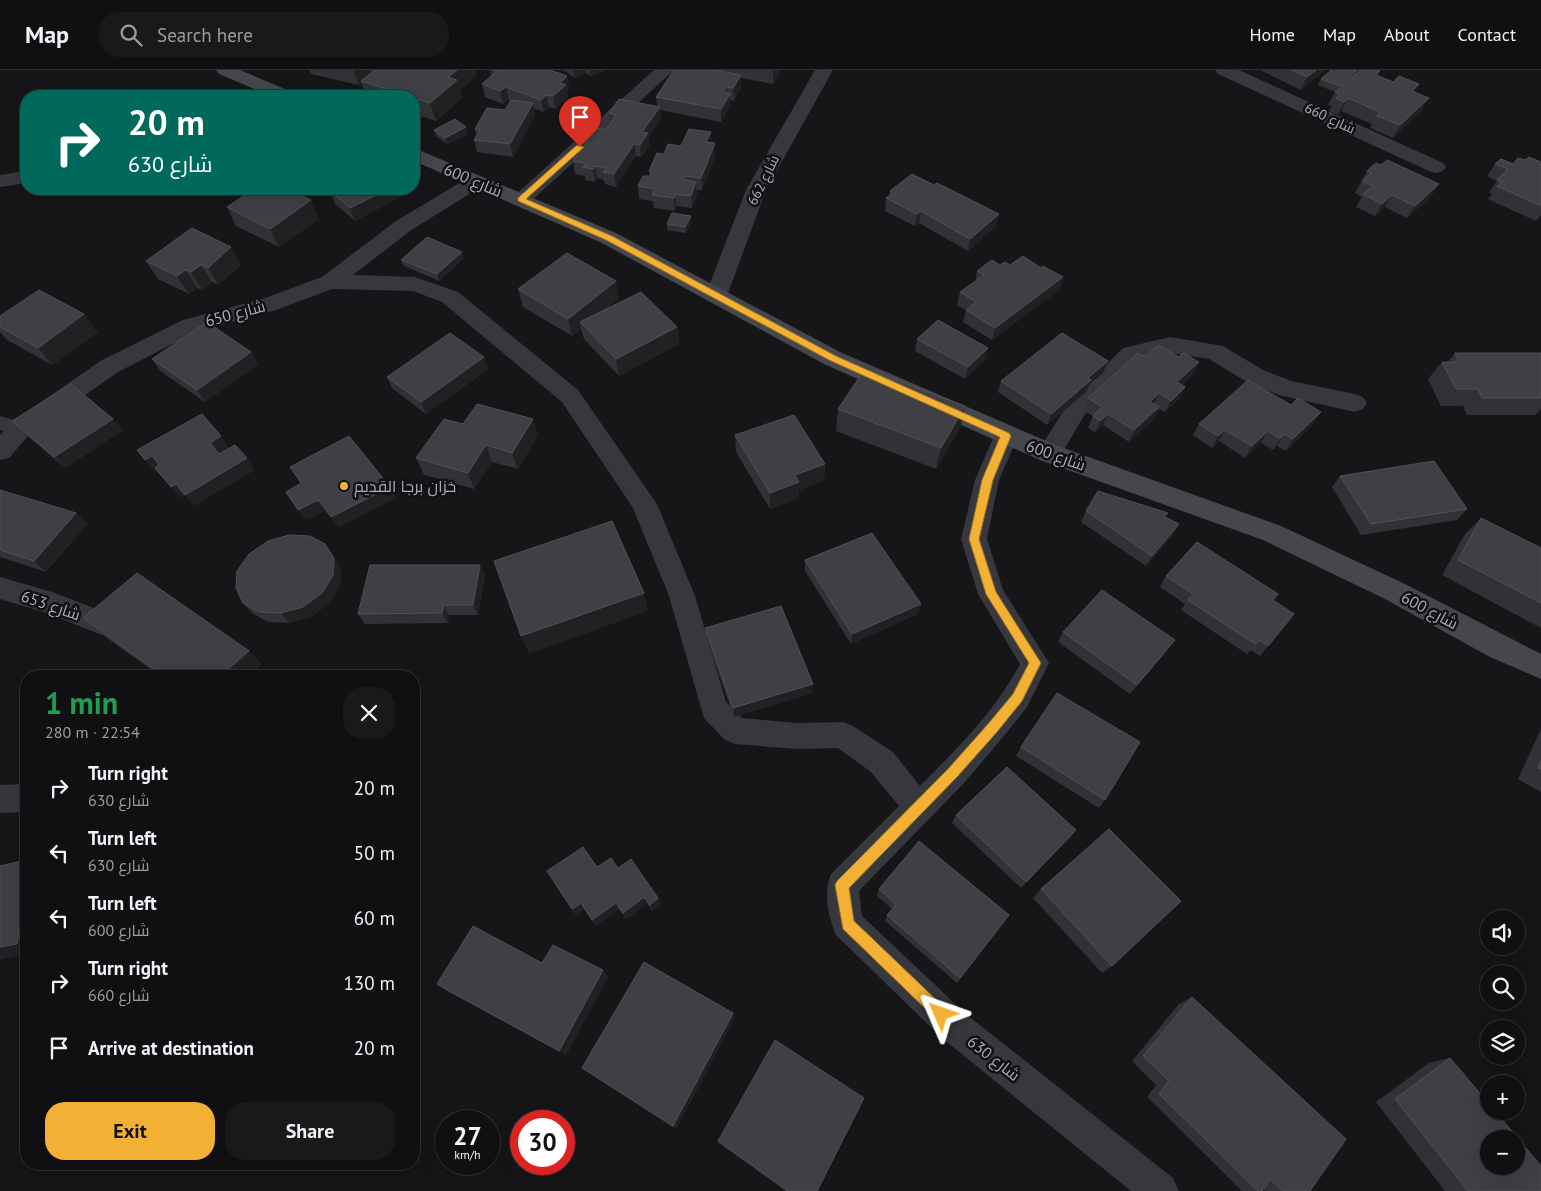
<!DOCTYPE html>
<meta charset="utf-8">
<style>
body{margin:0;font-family:"PT Sans",Cairo,sans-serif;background:#19191b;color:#f1f3f6;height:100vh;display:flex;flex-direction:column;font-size:19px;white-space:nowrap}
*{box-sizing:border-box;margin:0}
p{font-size:16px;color:#9c9d9f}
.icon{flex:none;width:28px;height:28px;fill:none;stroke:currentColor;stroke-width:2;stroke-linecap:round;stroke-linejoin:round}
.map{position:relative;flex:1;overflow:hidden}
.sheet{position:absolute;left:20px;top:600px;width:400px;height:500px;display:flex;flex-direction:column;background:#101012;border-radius:20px;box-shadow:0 5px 20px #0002,0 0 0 1px #303032}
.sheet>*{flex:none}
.hud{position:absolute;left:20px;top:20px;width:400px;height:105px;border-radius:20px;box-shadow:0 5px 20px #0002,0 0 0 1px #303032;background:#00695c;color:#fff;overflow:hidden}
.tools{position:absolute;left:1480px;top:840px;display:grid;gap:10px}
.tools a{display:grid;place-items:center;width:45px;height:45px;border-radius:50%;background:#101012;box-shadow:0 5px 20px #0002,0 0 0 1px #303032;font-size:25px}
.speed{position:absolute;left:435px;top:1040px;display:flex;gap:10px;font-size:25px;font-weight:700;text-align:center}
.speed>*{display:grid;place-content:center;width:65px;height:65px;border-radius:50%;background:#101012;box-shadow:0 5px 20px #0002,0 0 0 1px #303032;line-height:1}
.speed small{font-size:12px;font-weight:400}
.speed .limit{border:8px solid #d22;background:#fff;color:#111}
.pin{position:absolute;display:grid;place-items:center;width:42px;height:42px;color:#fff;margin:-51px -21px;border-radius:50% 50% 50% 0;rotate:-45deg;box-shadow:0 0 5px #0007}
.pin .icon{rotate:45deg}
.me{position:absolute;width:55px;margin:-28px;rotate:313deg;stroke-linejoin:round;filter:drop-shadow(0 0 4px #0008)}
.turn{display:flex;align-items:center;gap:18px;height:105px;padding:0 25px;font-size:22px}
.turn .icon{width:65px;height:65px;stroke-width:2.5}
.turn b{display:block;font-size:35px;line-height:42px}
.round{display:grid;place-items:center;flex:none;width:52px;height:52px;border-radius:20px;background:#19191b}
.head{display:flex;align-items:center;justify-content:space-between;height:85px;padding:0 25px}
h1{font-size:30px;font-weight:700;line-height:38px;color:#1e9e55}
.primary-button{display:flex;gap:10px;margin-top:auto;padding:10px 25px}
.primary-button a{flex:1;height:58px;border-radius:20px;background:#f2b134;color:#111;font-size:20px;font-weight:700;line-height:58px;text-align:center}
.primary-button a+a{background:#19191b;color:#f1f3f6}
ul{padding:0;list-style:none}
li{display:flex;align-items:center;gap:15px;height:65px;padding:0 25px}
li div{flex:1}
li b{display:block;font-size:19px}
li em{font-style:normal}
header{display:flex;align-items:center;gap:30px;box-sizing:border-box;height:70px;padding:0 25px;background:#101012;border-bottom:1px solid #303032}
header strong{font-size:24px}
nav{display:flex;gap:28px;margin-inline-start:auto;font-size:18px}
.search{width:350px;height:45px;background:#19191b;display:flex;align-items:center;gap:12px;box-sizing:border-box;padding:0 18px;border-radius:20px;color:#9c9d9f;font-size:19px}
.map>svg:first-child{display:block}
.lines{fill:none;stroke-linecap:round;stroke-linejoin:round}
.lane{fill:#37383d;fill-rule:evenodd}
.street{fill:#37383d;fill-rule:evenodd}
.secondary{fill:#45474d;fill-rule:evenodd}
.wall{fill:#323236}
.shaded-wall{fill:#212124}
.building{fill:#3f3f44;stroke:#4f5156;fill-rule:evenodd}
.route{fill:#f2b134;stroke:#9d7322}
.poi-dot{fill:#f2b134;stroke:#111113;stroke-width:2}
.labels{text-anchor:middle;stroke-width:5;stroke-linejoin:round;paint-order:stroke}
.far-street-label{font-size:14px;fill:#a8adb8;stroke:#111113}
.street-label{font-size:16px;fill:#a8adb8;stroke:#111113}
.poi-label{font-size:16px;fill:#a8adb8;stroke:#111113;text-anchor:start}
</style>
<header>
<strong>Map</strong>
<div class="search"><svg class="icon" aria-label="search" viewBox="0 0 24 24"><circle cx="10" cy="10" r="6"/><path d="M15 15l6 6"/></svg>Search here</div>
<nav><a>Home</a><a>Map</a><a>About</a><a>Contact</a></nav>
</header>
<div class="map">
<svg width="1541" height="1121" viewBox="0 0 1541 1121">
<rect width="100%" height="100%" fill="#161618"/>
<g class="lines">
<path class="lane" d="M0 346 27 354 29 359 27 364 20 366 0 360Z"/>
<g class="street">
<path d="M654 0H674L528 134 521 136 514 134 511 130 514 126Z"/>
<path d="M815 0H833L766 120 727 226 724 231 716 233 708 231 705 226 746 120Z"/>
<path d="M1215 0H1239L1443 93 1446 97 1443 101 1436 103 1429 101 1218 4Z"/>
<path d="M26 101V113L0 117V105Z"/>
<path d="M475 106 482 108 485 112 482 116 410 161 353 205 415 207 458 222 578 320 657 434 695 526 726 632 742 648 797 653 843 652 853 656 893 682 920 716C957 679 996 640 1020 594L978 524 961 469 975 410 994 366 997 360 1006 357 1015 360 1018 366 999 410 987 469 1003 520 1049 593 1027 637 1003 667 964 713 859 821 862 846 966 944 1173 1108 1179 1121H1131L942 968 836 865C828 847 823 822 831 804L899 736 871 702 838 678 797 679 735 674 725 670 704 648 669 526 633 438 562 332 442 232 413 221 332 219 276 240 198 261 118 302 29 365 9 388 0 390V365L11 353 102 290 183 250 262 229 322 207 396 151 468 108Z"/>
<path d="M1170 267 1223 276 1263 300 1291 311 1355 324 1363 327 1367 333 1363 339 1355 342 1279 325 1247 312 1209 289 1170 283 1138 290 1085 344 1058 390 1049 392 1040 390 1037 383 1069 332 1123 278Z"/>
<path d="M0 507 52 522 112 545 116 553 112 561 102 565 47 543 0 529Z"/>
<path d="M26 714V742L0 743V715Z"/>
</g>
<g class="secondary">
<path d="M216 0H240L292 22 295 26H271L219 4Z"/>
<path d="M414 78 616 163 840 282 1058 376 1281 456 1403 513 1541 584V609L1490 587 1385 529 1263 470 1040 390 824 294 602 173 414 91Z"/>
</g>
</g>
<g class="wall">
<path d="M309 0H475L476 6 460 20 462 28 436 51 414 44V26H366L361 13 359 15 311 4Z"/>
<path d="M490 0H550L567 6 569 18 567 21 568 28 556 39 549 37 544 42 534 39 535 45 513 87 477 82 474 70 476 66 475 59 505 40 511 31 509 30 503 34 485 27 482 14 491 6Z"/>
<path d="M563 0H605L591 6 586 3 575 8Z"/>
<path d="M674 0H782L773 14 741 8V17L734 31 730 30V36L721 52 660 40 661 49 648 68 649 76 641 87 636 86 616 117 605 114 604 110 597 108 595 112 585 110V106L575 104 573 91 589 69 588 65 606 60 610 53 609 43 657 36 656 27Z"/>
<path d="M1260 0H1325L1301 20Z"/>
<path d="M1335 0H1358L1357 3 1378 5 1393 12 1419 14 1415 22 1422 40 1393 68 1370 58 1372 54 1341 41 1338 44 1329 41 1332 36 1328 35 1335 22 1318 15 1321 9 1334 2Z"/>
<path d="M434 60 468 64 447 74 436 66Z"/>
<path d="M711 73 715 86 702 120H697V125L692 138 676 136 675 141 654 138 653 131 639 129 638 116 650 106 649 101 664 84 681 76Z"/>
<path d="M1525 90 1541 92V145L1536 151 1488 129 1492 124 1489 122 1497 111 1487 106 1495 94H1513Z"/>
<path d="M1367 101 1431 127 1407 148 1385 137 1375 146 1356 137 1362 127 1355 123Z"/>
<path d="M330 121 402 126 355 151 335 134Z"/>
<path d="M890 121 996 156 968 181 919 153 915 156 885 141 886 128 889 126Z"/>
<path d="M311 130 319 149 279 177 236 156 227 137Z"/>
<path d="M691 152 686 163 667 160V154Z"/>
<path d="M464 188 439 211 404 196 401 190Z"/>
<path d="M146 191 241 195 218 215 212 212 202 220 197 218 189 224 158 209Z"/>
<path d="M1000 195H1010L1041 198 1063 207 1059 220 992 270 963 252 966 240 957 235 960 222 975 212 977 201Z"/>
<path d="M518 219 619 228 606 239 677 257 679 274 619 306 584 269 581 259 572 266 523 237Z"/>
<path d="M0 246 98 262 52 295 7 270 0 262Z"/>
<path d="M917 269 988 278 985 290 965 309 915 281Z"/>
<path d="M251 282 258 294 205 332 160 301 152 289Z"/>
<path d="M1455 283H1541V339L1535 345H1467L1463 336H1441L1428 309 1442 292H1448Z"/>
<path d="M1145 287 1193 304 1182 315 1185 317 1179 329 1165 342 1159 339 1154 349 1129 372 1103 355 1095 362 1088 358 1093 346 1083 340 1088 328Z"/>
<path d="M1108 291 1103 303 1089 315 1086 322 1047 355 998 322 1001 311Z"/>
<path d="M488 299 426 344 392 318 387 307Z"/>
<path d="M965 336 960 358 936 399 836 361 838 339Z"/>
<path d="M12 351 123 360 65 398 23 362Z"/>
<path d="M463 354 538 365 518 399 492 392 474 419 424 405 416 388Z"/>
<path d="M1199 354H1313L1286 381 1277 376 1273 380 1261 373 1245 388 1219 371 1212 378 1193 365Z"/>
<path d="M735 365 825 394 824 410 799 420V428L770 439 736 382Z"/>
<path d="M1340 406 1467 439 1457 450 1361 465 1332 417Z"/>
<path d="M0 420 76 443 87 454 46 502 0 487Z"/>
<path d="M1086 441 1168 443 1165 447 1173 465 1146 496 1081 452Z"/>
<path d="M1481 448 1541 478V558L1442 505 1465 464Z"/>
<path d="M332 485 341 498 340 516 329 533 311 547 289 553 268 552 252 543 243 533Z"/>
<path d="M805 490 918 544 851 574 805 501Z"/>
<path d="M480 495 485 505 478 545H449L448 553 365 554 358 544Z"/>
<path d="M1166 506 1273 530 1268 576 1260 586 1251 580 1247 584 1181 540 1185 534 1160 517Z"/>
<path d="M83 548 262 594 249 606H160L100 563Z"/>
<path d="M705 558 812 623 734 647 706 568Z"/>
<path d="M1063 562 1175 570 1168 579 1130 624 1058 572Z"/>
<path d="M1541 659V722L1518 709Z"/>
<path d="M1021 677 1105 730 1099 738 1016 686Z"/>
<path d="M956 745 1076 760 1071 767 1021 818 952 753Z"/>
<path d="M597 797 618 798 658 828 661 834 652 841 647 833 626 849 619 839 596 856 584 839 576 845 547 801Z"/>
<path d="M879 819 1009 845 957 913 885 851 887 845 892 839 877 826Z"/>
<path d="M1041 819 1112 896 1102 903 1033 828Z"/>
<path d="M608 907 566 985 447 921 437 914Z"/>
<path d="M1192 927 1310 1121H1266L1263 1119 1262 1121H1242L1147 1027 1156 1015 1132 991 1179 934Z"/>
<path d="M733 943 734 949 676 1059 582 998Z"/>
<path d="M1450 988 1541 1121H1445L1376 1032 1429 993Z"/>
<path d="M718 1071 817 1121H786L719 1073Z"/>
</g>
<g class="shaded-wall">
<path d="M353 0H370L371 3 361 11V13L359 15Z"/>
<path d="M457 0H475L476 6 460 20 462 28 436 51 430 33 448 7Z"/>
<path d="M573 0H585L586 3 575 8Z"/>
<path d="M590 0H605L591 6Z"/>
<path d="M773 0H782L773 14Z"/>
<path d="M1316 0H1325L1301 20 1307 7Z"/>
<path d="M1357 0 1355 5 1337 22 1340 16Z"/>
<path d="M741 5V17L734 31 733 18Z"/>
<path d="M567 6 569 18 567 21 568 28 556 39 553 26 560 13Z"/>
<path d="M1419 14 1412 27V21Z"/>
<path d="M506 17 509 30 503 34 500 21Z"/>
<path d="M730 24V36L721 52V39Z"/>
<path d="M546 25 549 37 544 42 541 30Z"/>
<path d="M1348 28 1341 41 1338 44 1344 32Z"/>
<path d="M1429 28 1422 40 1393 68 1400 55Z"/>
<path d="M533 33 535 45 513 87 510 74Z"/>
<path d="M660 37 661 49 648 68 649 76 641 87 640 75 642 62Z"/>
<path d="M466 57 468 64 447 74 445 68Z"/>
<path d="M711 62V74L706 72Z"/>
<path d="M715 73V86L702 120 701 108Z"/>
<path d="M634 74 636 86 616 117 614 104Z"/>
<path d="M595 96 597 108 595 112 593 99Z"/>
<path d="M696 112 697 125 692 138 691 126Z"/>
<path d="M1439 114 1431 127 1407 148 1415 136Z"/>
<path d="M388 119H400L402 126 355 151 350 138Z"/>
<path d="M675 124 676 136 675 141 674 128Z"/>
<path d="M1392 125 1385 137 1375 146 1382 134Z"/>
<path d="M311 130 319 149 279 177 270 159Z"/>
<path d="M921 141 919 153 915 156 917 144Z"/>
<path d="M999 144 996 156 968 181 970 169Z"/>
<path d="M691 146V152L686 163 685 157Z"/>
<path d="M231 177 241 195 218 215 208 198Z"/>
<path d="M462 182 464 188 439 211 437 204Z"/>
<path d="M201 195 212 212 202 220 191 202Z"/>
<path d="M186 200 197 218 189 224 177 206Z"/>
<path d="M1063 207 1059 220 992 270 995 258Z"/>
<path d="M616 211 619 228 584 256 580 252 581 259 572 266 568 249Z"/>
<path d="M84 244 98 262 52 295 38 278Z"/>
<path d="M677 257 679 274 619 306 616 289Z"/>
<path d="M988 278 985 290 965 309 968 297Z"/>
<path d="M251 282 258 294 205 332 197 320Z"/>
<path d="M484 287 488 299 426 344 421 332Z"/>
<path d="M1108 291 1103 303 1089 315 1086 322 1047 355 1051 344 1088 308Z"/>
<path d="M1199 292 1193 304 1172 324 1177 312Z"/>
<path d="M1185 317 1179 329 1165 342 1171 331Z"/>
<path d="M1159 323 1153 335 1150 332Z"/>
<path d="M965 336 960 358 936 399 941 378Z"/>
<path d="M1159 337 1154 349 1129 372 1134 360Z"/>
<path d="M1321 342 1313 354 1286 381 1293 369Z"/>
<path d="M1108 344 1103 355 1095 362 1100 351Z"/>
<path d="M113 349 123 360 65 398 54 387Z"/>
<path d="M533 349 538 365 518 399 512 383Z"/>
<path d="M1225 360 1219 371 1212 378 1218 366Z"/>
<path d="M1268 361 1261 373 1245 388 1252 376Z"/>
<path d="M1285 364 1277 376 1273 380 1280 369Z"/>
<path d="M221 366 229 378 218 384 210 373Z"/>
<path d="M486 375 492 392 474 419 468 403Z"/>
<path d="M152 386 161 397 155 401 145 390Z"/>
<path d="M247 388 255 400 194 436 185 425Z"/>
<path d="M825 394 824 410 799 420V428L770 439V423L795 405Z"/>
<path d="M176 414 185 425 180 428 171 417Z"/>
<path d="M390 417 396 428 338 458 331 447Z"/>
<path d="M318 430 325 441 306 451 298 440Z"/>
<path d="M76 443 87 454 46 502 34 491Z"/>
<path d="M1179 454 1173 465 1146 496 1152 486Z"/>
<path d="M325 474 341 498 340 516 329 533 311 547 289 553 281 543Z"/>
<path d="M480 495 485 505 478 545 473 535Z"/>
<path d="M644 523 648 541 529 584 521 566Z"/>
<path d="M921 534 918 544 851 574 852 564Z"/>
<path d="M444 535 449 545 448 553 442 543Z"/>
<path d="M1175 570 1168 579 1130 624 1137 615Z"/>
<path d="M249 581 262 594 249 606H231L226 601Z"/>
<path d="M813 614 812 623 734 647 733 638Z"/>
<path d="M1076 760 1071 767 1021 818 1026 812Z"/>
<path d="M26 817V884L0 890V877Z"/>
<path d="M644 827 647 833 626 849 623 843Z"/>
<path d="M658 828 661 834 652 841 650 835Z"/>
<path d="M581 833 584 839 576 845 572 839Z"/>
<path d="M616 833 619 839 596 856 592 850Z"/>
<path d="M603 900 608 907 566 985 559 981Z"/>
<path d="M733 943 734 949 676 1059 673 1056Z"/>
</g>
<g class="building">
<path d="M375 0H457L448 7 457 10 430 33 414 28V26H408L361 11Z"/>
<path d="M494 0H550L567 6 560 13 566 15 553 26 546 25 541 30 506 17 500 21 482 14 497 1Z"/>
<path d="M674 0H715L741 5 733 18 726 17 722 22 730 24 721 39 656 27Z"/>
<path d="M1292 0H1316L1307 7Z"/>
<path d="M1331 0 1335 2 1338 0H1357L1340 16 1321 9Z"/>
<path d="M1360 0H1378L1380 1 1376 5 1393 12 1399 6 1419 14 1412 21 1429 28 1400 55 1377 46 1380 42 1348 28 1344 32 1336 28 1340 24 1335 22Z"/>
<path d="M619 29 660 37 642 62 648 63 640 75 634 74 614 104 603 102 606 98 595 96 593 99 583 97 586 94 573 91 591 66 588 65 593 57 606 60 616 45 609 43Z"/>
<path d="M511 30 533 33 510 74 474 70 480 60 475 59 487 38 505 40Z"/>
<path d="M455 49 466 57 445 68 434 60Z"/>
<path d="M689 59 711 62 706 72 715 73 701 108 685 106 683 110 696 112 691 126 675 124 674 128 652 125 655 119 638 116 643 106H650L652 101H649L657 83 664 84 668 74 681 76Z"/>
<path d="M1529 87 1541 92V136L1497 116 1502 112 1497 110 1508 99 1495 94 1501 89 1513 94 1518 88 1525 90Z"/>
<path d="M1387 90 1439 114 1415 136 1392 125 1382 134 1363 124 1373 116 1362 111 1371 103 1367 101 1376 93 1381 95Z"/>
<path d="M912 104 934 115 937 113 999 144 970 169 921 141 917 144 886 128 893 123 890 121Z"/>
<path d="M254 119H286L311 130 270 159 227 137Z"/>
<path d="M335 119H388L350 138 330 121Z"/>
<path d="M672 143 691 146 685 157 667 154Z"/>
<path d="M192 158 231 177 208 198 201 195 191 202 186 200 177 206 146 191Z"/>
<path d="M427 167 462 182 437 204 401 190Z"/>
<path d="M567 183 616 211 568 249 518 219Z"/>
<path d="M1023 186 1041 198 1043 196 1063 207 995 258 966 240 976 232 960 222 984 205 977 201 992 190 1000 195 1005 192 1010 195Z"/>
<path d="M39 220 84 244 38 278 0 257V246Z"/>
<path d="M641 222 677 257 616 289 580 252Z"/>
<path d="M938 250 988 278 968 297 917 269Z"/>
<path d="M207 252 251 282 197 320 152 289Z"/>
<path d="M450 263 484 287 421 332 387 307Z"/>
<path d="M1062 263 1108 291 1088 308 1091 310 1051 344 1001 311Z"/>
<path d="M1158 275 1179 287 1183 283 1199 292 1177 312 1185 317 1171 331 1159 323 1150 332 1159 337 1134 360 1108 344 1100 351 1093 346 1102 337 1088 328 1138 283 1145 287Z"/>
<path d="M1455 283H1541V328H1482L1478 319H1456L1442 292H1459Z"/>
<path d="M865 299 965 336 941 378 838 339Z"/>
<path d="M1248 310 1291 335 1298 328 1321 342 1293 369 1285 364 1280 369 1268 361 1252 376 1225 360 1218 366 1199 354Z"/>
<path d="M71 314 113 349 54 387 12 351Z"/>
<path d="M477 334 533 349 512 383 486 375 468 403 416 388 444 349 463 354Z"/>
<path d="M202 344 221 366 210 373 219 384 235 375 247 388 185 425 176 414 171 417 155 398 159 395 152 386 145 390 137 380Z"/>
<path d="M794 345 825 394 795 405 799 412 770 423 735 365Z"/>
<path d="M349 366 390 417 331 447 318 430 298 440 286 422 301 413 290 397Z"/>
<path d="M1434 391 1467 439 1371 454 1340 406Z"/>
<path d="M0 420 76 443 34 491 0 480Z"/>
<path d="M1098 421 1168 443 1163 446 1179 454 1152 486 1086 441Z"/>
<path d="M1481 448 1541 478V533L1458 490Z"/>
<path d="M612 451 644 523 521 566 494 491Z"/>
<path d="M872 463 921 534 852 564 805 490Z"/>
<path d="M289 465 310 466 325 474 334 488 333 505 322 523 303 537 281 543 259 542 243 533 236 518 237 501 249 484 268 471Z"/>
<path d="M1197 472 1278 524 1273 530 1294 544 1268 576 1259 570 1255 574 1188 530 1193 524 1166 506Z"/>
<path d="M370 495H480L473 535H444L442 543 358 544Z"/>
<path d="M137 503 249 581 226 601 233 606H163L83 548Z"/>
<path d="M1102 520 1175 570 1137 615 1063 562Z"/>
<path d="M781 536 813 614 733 638 705 558Z"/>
<path d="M1057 623 1140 672 1105 730 1021 677Z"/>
<path d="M1541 691V699L1538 698Z"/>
<path d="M1007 697 1076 760 1026 812 956 745Z"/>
<path d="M1109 759 1181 831 1112 896 1041 819Z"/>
<path d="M919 771 1009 845 960 908 887 845 896 835 879 819Z"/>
<path d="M583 777 597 797 611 788 618 798 631 789 658 828 650 835 644 827 623 843 616 833 592 850 581 833 572 839 547 801Z"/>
<path d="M26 790V817L17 874 0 877V796Z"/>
<path d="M473 856 542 893 553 875 603 900 559 981 437 914Z"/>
<path d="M644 892 733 943 673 1056 582 998Z"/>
<path d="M1192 927 1346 1069 1310 1121H1283L1270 1109 1262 1121H1258L1159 1024 1169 1011 1143 986Z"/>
<path d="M775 970 864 1028 817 1121H788L718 1071Z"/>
<path d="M1450 988 1489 1034V1041H1495L1541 1096V1121H1468L1395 1029ZM1489 1069H1516V1096H1489Z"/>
</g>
<path class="route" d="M577 75 584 77 526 129 612 166 836 286 1009 363 1011 366 993 410 979 469 996 522 1041 593 1022 631 997 662 957 707 849 818 854 851 946 939 948 944 946 949 941 951 936 949 843 859 835 815 837 811 948 699 988 654 1013 624 1029 593 986 524 969 469 982 410 1000 367 829 290 606 170 518 131V128Z"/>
<circle class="poi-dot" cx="344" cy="416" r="5"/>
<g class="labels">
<g class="far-street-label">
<text transform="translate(1330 48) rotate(25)" y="5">شارع 660</text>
<text transform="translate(763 110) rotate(-64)" y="5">شارع 662</text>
</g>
<g class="street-label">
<text transform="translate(473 110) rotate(23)" y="6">شارع 600</text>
<text transform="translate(235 243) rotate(-15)" y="6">شارع 650</text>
<text transform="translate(1056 385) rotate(20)" y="6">شارع 600</text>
<text transform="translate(51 535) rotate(19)" y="6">شارع 653</text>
<text transform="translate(1430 540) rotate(28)" y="6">شارع 600</text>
<text transform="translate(994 988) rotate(38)" y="6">شارع 630</text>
</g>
<g class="poi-label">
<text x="354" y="422">خزان برجا القديم</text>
</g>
</g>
</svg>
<div class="tools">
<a><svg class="icon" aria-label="sound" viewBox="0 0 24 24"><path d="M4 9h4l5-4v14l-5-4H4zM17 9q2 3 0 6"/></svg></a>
<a><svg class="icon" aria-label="search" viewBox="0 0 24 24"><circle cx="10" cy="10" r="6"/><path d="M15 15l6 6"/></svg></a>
<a><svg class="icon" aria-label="layers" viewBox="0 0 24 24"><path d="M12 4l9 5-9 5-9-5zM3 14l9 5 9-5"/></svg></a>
<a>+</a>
<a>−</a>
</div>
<div class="speed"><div>27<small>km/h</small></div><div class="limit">30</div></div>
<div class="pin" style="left:580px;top:77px;background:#d93025"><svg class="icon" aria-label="arrive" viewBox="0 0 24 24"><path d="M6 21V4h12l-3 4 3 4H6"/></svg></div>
<svg class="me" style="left:941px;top:944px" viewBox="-20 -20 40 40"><path d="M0-17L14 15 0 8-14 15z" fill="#f2b134" stroke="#fff" stroke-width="4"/></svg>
<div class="hud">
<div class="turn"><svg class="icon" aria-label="right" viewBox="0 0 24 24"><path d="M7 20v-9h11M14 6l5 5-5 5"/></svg><div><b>20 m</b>شارع 630</div></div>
</div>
<section class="sheet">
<div class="head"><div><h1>1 min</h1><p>280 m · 22:54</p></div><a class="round"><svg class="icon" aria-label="close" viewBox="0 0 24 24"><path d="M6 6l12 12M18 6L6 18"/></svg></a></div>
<ul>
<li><svg class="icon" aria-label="right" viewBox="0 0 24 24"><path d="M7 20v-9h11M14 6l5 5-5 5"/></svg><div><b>Turn right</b><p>شارع 630</p></div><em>20 m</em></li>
<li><svg class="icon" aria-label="left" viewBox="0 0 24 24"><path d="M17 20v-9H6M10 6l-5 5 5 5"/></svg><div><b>Turn left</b><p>شارع 630</p></div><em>50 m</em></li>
<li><svg class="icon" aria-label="left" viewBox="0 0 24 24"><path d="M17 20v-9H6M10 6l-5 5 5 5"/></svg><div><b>Turn left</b><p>شارع 600</p></div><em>60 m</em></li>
<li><svg class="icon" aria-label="right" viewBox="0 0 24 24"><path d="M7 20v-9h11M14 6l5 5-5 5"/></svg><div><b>Turn right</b><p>شارع 660</p></div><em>130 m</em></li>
<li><svg class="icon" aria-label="arrive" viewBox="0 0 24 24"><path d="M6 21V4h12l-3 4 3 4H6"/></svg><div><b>Arrive at destination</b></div><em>20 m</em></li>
</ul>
<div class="primary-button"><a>Exit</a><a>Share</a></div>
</section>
</div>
